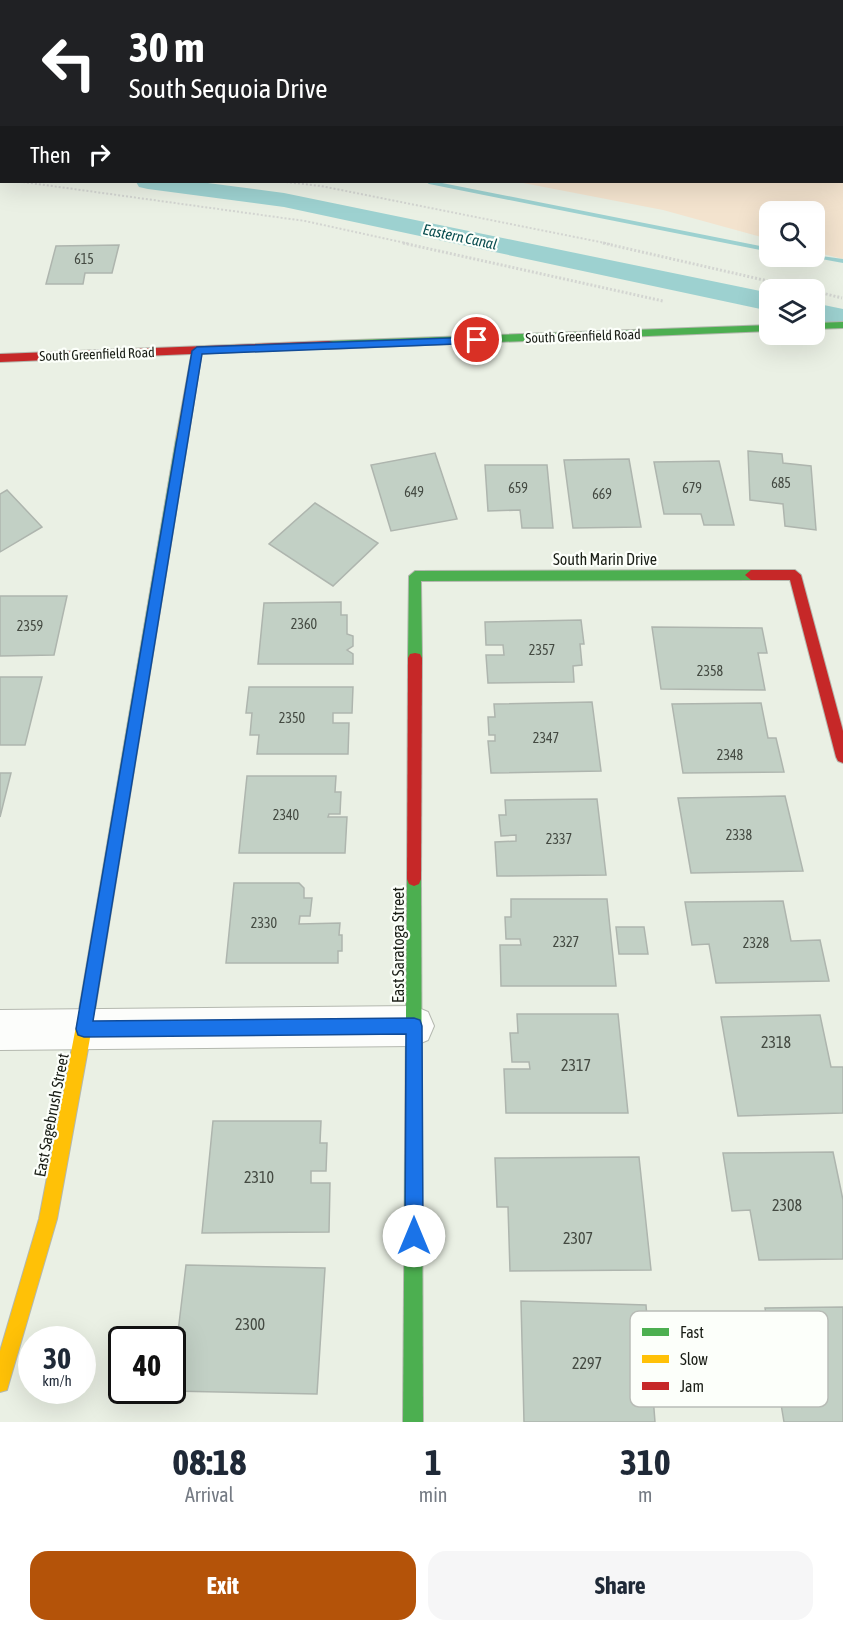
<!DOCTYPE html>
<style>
body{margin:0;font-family:"Asap Condensed",sans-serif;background:#f6f6f7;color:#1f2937;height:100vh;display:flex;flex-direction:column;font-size:22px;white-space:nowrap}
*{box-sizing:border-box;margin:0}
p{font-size:20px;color:#747a83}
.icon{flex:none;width:33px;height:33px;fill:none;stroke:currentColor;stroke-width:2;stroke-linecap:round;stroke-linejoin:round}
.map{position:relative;height:1422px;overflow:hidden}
.side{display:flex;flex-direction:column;background:#fff;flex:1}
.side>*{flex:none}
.banner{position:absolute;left:0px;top:0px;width:843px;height:183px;box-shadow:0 6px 24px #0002;background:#202124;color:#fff;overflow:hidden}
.fabs{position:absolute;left:759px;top:201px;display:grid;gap:12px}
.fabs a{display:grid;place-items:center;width:66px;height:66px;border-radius:12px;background:#fff;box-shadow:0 6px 24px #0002;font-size:30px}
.speed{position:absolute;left:18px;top:1326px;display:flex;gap:12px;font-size:30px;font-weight:700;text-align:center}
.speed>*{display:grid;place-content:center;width:78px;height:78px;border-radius:50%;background:#fff;box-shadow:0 6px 24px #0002;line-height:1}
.speed small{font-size:15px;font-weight:400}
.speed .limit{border:3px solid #111;border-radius:9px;background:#fff;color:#111}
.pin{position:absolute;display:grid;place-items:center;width:51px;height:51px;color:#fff;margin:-26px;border:3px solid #fff;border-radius:50%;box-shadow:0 2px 6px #0007}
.me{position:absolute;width:66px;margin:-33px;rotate:0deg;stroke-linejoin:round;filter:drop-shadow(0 0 4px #0008)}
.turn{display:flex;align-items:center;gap:21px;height:126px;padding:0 30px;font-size:27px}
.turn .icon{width:78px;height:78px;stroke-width:2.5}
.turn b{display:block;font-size:42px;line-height:51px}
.then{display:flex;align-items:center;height:57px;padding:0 30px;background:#0003;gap:12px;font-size:22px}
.eta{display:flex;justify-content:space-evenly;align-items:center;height:102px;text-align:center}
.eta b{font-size:36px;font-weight:700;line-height:42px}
.primary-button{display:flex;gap:12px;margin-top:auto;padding:12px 30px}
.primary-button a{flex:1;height:69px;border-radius:18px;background:#b45309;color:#fff;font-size:24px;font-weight:700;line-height:69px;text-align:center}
.primary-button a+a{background:#f6f6f7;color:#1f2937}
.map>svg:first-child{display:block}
.green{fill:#f3e3ce}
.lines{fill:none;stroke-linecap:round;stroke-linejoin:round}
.stream{fill:#9dd1d0;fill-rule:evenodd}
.canal{fill:#9dd1d0;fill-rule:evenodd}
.building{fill:#c2d0c5;stroke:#aeb5ae;stroke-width:1.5}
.street-casing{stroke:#b4b8af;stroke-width:2}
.fast-casing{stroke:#b4b8af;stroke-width:2}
.slow-casing{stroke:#b4b8af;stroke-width:2}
.jam-casing{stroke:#b4b8af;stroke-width:2}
.path-far1{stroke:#d3d5d1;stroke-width:2;stroke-dasharray:2 2;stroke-linecap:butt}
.path{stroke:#d3d5d1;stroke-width:3;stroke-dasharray:2 2;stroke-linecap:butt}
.street{fill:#fcfdfb;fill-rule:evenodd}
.fast{fill:#4caf50;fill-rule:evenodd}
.slow{fill:#ffc107;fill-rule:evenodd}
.jam{fill:#c62828;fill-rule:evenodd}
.route{fill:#1a73e8;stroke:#114b97;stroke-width:1.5}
.labels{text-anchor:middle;stroke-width:4.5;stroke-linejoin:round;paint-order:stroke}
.number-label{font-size:14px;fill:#444a42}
.far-street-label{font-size:14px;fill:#1a1e16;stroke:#fcfffa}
.far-water-label{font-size:15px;font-style:italic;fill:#084c4f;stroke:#fcfffa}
.street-label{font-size:16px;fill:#1a1e16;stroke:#fcfffa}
.near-number-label{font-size:16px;fill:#444a42}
.key{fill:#fcfffa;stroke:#b8bcb6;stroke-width:1.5}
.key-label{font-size:16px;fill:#1a1e16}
</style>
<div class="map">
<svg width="843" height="1422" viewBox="0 0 843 1422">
<rect width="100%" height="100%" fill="#eaf0e4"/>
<path class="green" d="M0 0H843V259L815 252 814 212H770L769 239 663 210 518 182H842V2H2L1 103Z"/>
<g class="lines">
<g class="stream">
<rect x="0" y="115" width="2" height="4"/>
<path d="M426 182H437L770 248V252L429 184Z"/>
<path d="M814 255 843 259V263L805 256H814Z"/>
</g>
<g class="canal">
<rect x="0" y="154" width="2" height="15"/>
<path d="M136 182H200L284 193 770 293V311L284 207 148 189 139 187Z"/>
<path d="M814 303 843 309V327L814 321Z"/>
</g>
</g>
<g class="building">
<path d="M119 245 112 273H85L83 284H46L56 246Z"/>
<path d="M748 451 782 454 783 463 811 466 816 530 785 526 783 504 750 500Z"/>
<path d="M435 453 457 519 391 531 371 465Z"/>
<path d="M629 459 641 527 573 528 564 460Z"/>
<path d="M719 461 734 525H704L701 514H664L654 462Z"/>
<path d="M485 465H547L553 528H522L520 510 488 511Z"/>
<path d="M7 490 42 527 0 552V494Z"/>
<path d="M315 503 378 543 333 586 269 544Z"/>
<path d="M0 596H67L54 655 0 656Z"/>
<path d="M341 602V615H347V634L353 636V646L347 650 353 654V664H258L264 603Z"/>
<path d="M581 620 584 644H580L582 665 573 666 574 682 488 683 486 655H504L503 645H486L485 622Z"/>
<path d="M652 627 762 628 767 653H758L765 690 661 689Z"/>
<path d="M0 677H42L25 745H0Z"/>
<path d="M249 687H353L352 713H333V723H349L348 754H257L259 735H250L252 713H246Z"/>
<path d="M592 702 601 771 491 773 488 741H495V735H489L488 717H495L494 704Z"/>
<path d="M761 703 768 738H776L784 772 683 773 672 704Z"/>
<path d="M0 773H11L0 817Z"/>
<path d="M247 776H336L335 792H341L340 814H329L328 817H347L345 853H239Z"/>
<path d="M785 796 803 871 691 873 678 798Z"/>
<path d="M597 799 606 875 497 876 495 842 516 841V835L501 836 499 815H506L505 800Z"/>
<path d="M234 883H299L304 888V898H312L310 916H300L299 924 340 923 339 935H342V951H338V963H226Z"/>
<path d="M511 899H607L616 986H501L500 945H521L520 939H506L505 917H511Z"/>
<path d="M783 901 791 941 820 940 829 981 716 983 709 944 692 945 685 902Z"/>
<path d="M616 927H644L648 954H619Z"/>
<path d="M517 1014H618L628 1113H506L504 1069H530L529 1062H512L510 1033H518Z"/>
<path d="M820 1015 831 1067H843V1113L738 1116 721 1017Z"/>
<path d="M213 1121H321L320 1143H327L326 1171H311V1183H330L329 1232 202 1233Z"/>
<path d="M833 1152 843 1200V1259L759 1260 750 1210 732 1211 723 1153Z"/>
<path d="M639 1157 651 1270 510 1271 508 1207H497L495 1158Z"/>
<path d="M186 1265 325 1268 317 1394 171 1391Z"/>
<path d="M521 1301 646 1305 655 1422H524Z"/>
<path d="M843 1307V1422H784L765 1308Z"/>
</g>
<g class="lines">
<g class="street-casing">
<path id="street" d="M414 1006 428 1012 434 1026 428 1040 414 1046 0 1050V1010Z"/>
</g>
<g class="fast-casing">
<g id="fast">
<path d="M843 322V328L814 329V323Z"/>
<path d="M770 325V331L329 349 324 345 329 341Z"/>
<path d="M182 435 188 439 94 1016 92 1022 86 1024 80 1022 78 1016 176 439Z"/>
<path d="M751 570 757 575 751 580 421 581 422 658 420 662H410L408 658 409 576 415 571Z"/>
<path d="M414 872 419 874 421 879 423 1422H403L407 879 409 874Z"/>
</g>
</g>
<g class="slow-casing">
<g id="slow">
<path d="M197 347 202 351 188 439 182 443 176 439 192 351Z"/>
<path d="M86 1008 92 1010 94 1016 57 1219 9 1383 7 1390 0 1392V1351L39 1219 78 1016 80 1010Z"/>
</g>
</g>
<g class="jam-casing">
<g id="jam">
<path d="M329 341 333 342V348L0 362V354Z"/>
<path d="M751 570H795L801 575 843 731V763L838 761 836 757 790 580H751L745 575Z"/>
<path d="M415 653 420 654 422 658 421 879 419 884 414 886 409 884 407 879 408 658 410 654Z"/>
</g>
</g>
<g class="path-far1">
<path d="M23 182 305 221 410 244"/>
<path d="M286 182 321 186 610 244"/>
</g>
<g class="path">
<path d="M403 243 663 301"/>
<path d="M603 243 807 290"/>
<path d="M814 291 842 298"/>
</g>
<use href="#street" class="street"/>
<use href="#fast" class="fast"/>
<use href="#slow" class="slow"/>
<use href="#jam" class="jam"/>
</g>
<path class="route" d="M477 337 481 338V343L202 354 93 1021 414 1018 420 1020 422 1026 423 1236 420 1242 414 1245 407 1242 405 1236 406 1034 84 1037 78 1035 76 1029 192 351 197 347Z"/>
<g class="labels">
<g class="number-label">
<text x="84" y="264">615</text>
<text x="781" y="488">685</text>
<text x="518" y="493">659</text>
<text x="692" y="493">679</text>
<text x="414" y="497">649</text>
<text x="602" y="499">669</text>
<text x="304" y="629">2360</text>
<text x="30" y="631">2359</text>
<text x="542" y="655">2357</text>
<text x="710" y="676">2358</text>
<text x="292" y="723">2350</text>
<text x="546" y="743">2347</text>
<text x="730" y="760">2348</text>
<text x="286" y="820">2340</text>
<text x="739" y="840">2338</text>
<text x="559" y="844">2337</text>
<text x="264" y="928">2330</text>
<text x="566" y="947">2327</text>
<text x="756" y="948">2328</text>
</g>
<g class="far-street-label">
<text transform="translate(583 336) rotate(-2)" y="5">South Greenfield Road</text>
<text transform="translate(97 354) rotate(-2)" y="5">South Greenfield Road</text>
</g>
<g class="far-water-label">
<text transform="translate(460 237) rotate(12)" y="5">Eastern Canal</text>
</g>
<g class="street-label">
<text x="605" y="565">South Marin Drive</text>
<text transform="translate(398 945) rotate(-90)" y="6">East Saratoga Street</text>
<text transform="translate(51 1115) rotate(-79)" y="6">East Sagebrush Street</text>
</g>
<g class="near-number-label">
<text x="776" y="1048">2318</text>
<text x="576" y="1071">2317</text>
<text x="259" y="1183">2310</text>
<text x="787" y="1211">2308</text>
<text x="578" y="1244">2307</text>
<text x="250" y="1330">2300</text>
<text x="587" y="1369">2297</text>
</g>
</g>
<rect x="630" y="1311" width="198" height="96" rx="9" class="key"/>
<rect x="642" y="1328" width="27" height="8" fill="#4caf50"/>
<rect x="642" y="1355" width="27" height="8" fill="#ffc107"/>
<rect x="642" y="1382" width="27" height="8" fill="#c62828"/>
<g class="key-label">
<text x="680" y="1338">Fast</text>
<text x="680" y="1365">Slow</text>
<text x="680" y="1392">Jam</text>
</g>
</svg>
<div class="fabs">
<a><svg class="icon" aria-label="search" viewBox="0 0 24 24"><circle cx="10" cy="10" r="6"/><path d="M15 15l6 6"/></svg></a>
<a><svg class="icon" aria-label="layers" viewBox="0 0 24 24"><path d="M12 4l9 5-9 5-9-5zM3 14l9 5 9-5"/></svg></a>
</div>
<div class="speed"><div>30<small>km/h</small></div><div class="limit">40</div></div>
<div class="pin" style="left:477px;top:340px;background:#d93025"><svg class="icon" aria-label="arrive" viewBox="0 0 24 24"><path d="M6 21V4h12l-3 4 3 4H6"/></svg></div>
<svg class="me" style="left:414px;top:1236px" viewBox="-20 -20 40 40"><circle r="19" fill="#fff"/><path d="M0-13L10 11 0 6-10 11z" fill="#1a73e8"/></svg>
<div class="banner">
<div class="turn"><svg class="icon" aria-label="left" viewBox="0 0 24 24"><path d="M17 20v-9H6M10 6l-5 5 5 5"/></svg><div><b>30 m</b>South Sequoia Drive</div></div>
<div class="then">Then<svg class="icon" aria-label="right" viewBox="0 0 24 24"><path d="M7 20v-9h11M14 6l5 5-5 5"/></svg></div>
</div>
</div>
<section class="side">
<div class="eta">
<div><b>08:18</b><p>Arrival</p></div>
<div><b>1</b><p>min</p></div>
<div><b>310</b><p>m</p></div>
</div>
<div class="primary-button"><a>Exit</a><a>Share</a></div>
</section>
